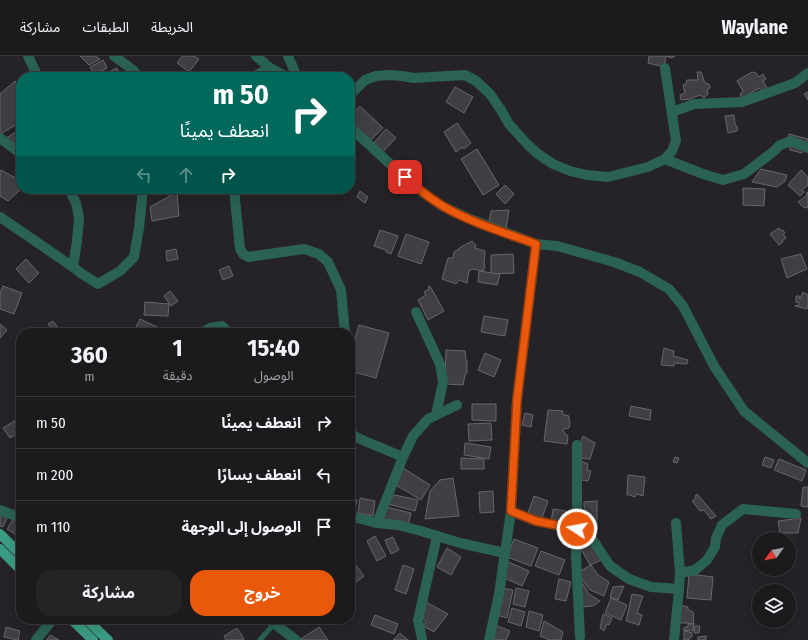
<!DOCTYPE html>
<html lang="ar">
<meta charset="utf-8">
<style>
body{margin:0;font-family:"Fira Sans Condensed","Noto Sans Arabic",sans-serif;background:#252326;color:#f1f3f6;direction:rtl;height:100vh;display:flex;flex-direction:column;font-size:15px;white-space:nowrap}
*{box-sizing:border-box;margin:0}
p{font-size:13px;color:#a0a1a4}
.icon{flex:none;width:22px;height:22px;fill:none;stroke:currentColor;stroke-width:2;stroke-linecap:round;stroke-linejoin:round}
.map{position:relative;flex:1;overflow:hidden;direction:ltr}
.sheet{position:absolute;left:16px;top:272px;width:339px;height:296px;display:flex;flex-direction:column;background:#1c1a1d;border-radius:16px;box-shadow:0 4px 16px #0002,0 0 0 1px #3a383b;direction:rtl}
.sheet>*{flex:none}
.hud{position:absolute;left:16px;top:16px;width:339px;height:122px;border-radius:16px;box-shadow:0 4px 16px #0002,0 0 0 1px #3a383b;direction:rtl;background:#00695c;color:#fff;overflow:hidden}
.needle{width:26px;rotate:237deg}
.fabs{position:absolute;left:752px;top:476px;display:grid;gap:8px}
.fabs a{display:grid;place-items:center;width:44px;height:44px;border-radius:50%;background:#1c1a1d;box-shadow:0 4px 16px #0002,0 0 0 1px #3a383b;font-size:20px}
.pin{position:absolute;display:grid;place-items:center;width:34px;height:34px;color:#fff;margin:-17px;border-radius:8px;box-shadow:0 2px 6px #0006}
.me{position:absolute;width:44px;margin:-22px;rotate:281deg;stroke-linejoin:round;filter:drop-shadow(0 0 3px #0008)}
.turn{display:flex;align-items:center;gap:14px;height:84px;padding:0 20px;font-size:18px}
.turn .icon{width:52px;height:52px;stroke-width:2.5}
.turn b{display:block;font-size:28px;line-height:34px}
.lanes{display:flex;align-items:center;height:38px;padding:0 20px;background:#0003;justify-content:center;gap:20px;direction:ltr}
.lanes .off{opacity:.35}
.eta{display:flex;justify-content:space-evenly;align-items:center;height:68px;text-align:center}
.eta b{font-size:24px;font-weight:700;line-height:28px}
.action{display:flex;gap:8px;margin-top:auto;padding:8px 20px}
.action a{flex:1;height:46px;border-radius:16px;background:#ea580c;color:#fff;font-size:16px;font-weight:700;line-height:46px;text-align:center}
.action a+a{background:#252326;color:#f1f3f6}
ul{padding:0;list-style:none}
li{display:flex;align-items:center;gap:12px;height:52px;padding:0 20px;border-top:1px solid #3a383b}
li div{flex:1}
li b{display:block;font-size:15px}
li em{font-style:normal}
header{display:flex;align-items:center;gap:24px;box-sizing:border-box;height:56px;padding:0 20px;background:#1c1a1d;border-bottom:1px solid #3a383b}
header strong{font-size:19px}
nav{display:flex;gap:22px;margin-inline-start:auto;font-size:14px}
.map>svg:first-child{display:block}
.building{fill:#413f44;stroke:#68666c}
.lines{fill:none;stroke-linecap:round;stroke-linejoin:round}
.lane{stroke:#2a6254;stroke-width:5}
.street{stroke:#2a6254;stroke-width:10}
.primary{stroke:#3b9c84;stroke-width:10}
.route-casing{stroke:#983908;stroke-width:10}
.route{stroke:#ea580c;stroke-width:7}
</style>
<header>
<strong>Waylane</strong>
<nav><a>الخريطة</a><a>الطبقات</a><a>مشاركة</a></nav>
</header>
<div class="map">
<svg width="808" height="584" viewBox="0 0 808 584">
<rect width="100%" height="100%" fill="#252327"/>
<g class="building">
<path d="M80 0H95L100 3 89 9Z"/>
<path d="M182 0H194L199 3 189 16 177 7Z"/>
<path d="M649 0H675L671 2 666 0 664 11 648 7Z"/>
<path d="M103 4 107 12 95 19 90 11Z"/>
<path d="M117 12 121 21H99Z"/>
<path d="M697 16H701L705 27 709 28 710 32 707 34 708 38 704 42 700 39 690 43 681 44 680 39 685 37 683 29 686 28 687 24H698Z"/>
<path d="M752 16 756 17 759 21 763 18 766 23 763 25 767 32 762 35 759 32 742 43 740 38 743 35 737 25Z"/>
<path d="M15 25 21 40V66L0 78V38Z"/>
<path d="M455 31 473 41 464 57 446 46Z"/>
<path d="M808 36V44L804 38Z"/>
<path d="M360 50 383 72 370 85 350 65V60Z"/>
<path d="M734 59 735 68 738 72 737 75 728 77 725 60Z"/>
<path d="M457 67 471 87 464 93 463 91 456 96 444 76Z"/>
<path d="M21 73V92L6 82Z"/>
<path d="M386 73 396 82 381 98 372 89Z"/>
<path d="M789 78 808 83 802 97 790 94V88L787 86Z"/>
<path d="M477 93 499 129 483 139 461 103Z"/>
<path d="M761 113 787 119 785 125 777 131 752 126Z"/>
<path d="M1 114 21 125V133L8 145 0 140V116Z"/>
<path d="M801 114 808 121V129L802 134 804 136 800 140 788 129Z"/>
<path d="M505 129 514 138 505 148 496 138Z"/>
<path d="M743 132 765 133 764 150 743 149Z"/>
<path d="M360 135 368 141 365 147 357 141Z"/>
<path d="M177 136 179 160 152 165 150 151Z"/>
<path d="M808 136V152L803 151 798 146 807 139 806 137Z"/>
<path d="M509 154 506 173 488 171 491 155Z"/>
<path d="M779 172 781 175 783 174 785 177 783 178 786 182 782 185 783 186 779 189 770 178Z"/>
<path d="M380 174 398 180 391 198 386 196V194L374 190Z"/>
<path d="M406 178 429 186 421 208 398 200Z"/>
<path d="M472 185 476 189 475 192 485 195 484 207 485 211 483 215 473 213 469 215 467 227 459 224 456 228 442 223 448 202H453L454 196 461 191Z"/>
<path d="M176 193 178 203 167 205 166 195Z"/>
<path d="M513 198 514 217 491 218V199Z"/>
<path d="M801 198 807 213 787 222 781 203Z"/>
<path d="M26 203 39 217 29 227 16 213Z"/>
<path d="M229 210 233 220 223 224 219 214Z"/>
<path d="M479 215 500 218 497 229 478 226Z"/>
<path d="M3 230 22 237 14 258 0 253V237Z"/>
<path d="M430 230 444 255 428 264 418 244 426 239 424 236 429 233 428 231Z"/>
<path d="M170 235 178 245 171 250 164 240Z"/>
<path d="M803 236 808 239V251L807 253 795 250 799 249 800 247 796 246V240H799L800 243Z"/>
<path d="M145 246 169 248 168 260 144 259Z"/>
<path d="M484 260 508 264 505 280 481 276Z"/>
<path d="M140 263 157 271 154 277H139L134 275Z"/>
<path d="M53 265 58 272 53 275 48 268Z"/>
<path d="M0 268 7 274 0 282Z"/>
<path d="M359 269 389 277 376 322 350 315V301Z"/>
<path d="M664 292 674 295 673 300 688 304 687 308 674 307V310L661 309Z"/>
<path d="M446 294 465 295 466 304 467 305V317L465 319 463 329 445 328Z"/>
<path d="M485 297 501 304 494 321 478 314Z"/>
<path d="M472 348H496V365L472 364Z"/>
<path d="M631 350 651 354 650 364 629 360Z"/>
<path d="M548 354 563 355 562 358 569 360V364L570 367 569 372 564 373 563 375 568 380 567 388 544 385Z"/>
<path d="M525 357 533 359 531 371 522 369Z"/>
<path d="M16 364 21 372V375L10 382 3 372Z"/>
<path d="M491 367 492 384 469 385 468 368Z"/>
<path d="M583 380 595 387 590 403 575 402Z"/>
<path d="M465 387 491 391 489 403 464 399Z"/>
<path d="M675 401 679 402 677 407 673 406Z"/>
<path d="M765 401 774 404 771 412 762 409Z"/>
<path d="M461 402 484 403V413H461Z"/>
<path d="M779 403 806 414 802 425 774 414Z"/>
<path d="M581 405 588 408 587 414 591 415 588 425 576 423Z"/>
<path d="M403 412 430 429 421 444 394 428Z"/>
<path d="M628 419 645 421 643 440 636 438 635 441 632 440 631 439H627Z"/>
<path d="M453 422 459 460 425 463 430 435 440 424Z"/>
<path d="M803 431H808V451L801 450Z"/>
<path d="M493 435 494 456 480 457 479 436Z"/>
<path d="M390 438 418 444 415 455 388 448Z"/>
<path d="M697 438 716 460 711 463 704 454 700 455 692 445 696 442 695 440Z"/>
<path d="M534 440 548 445 542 462 528 457Z"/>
<path d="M360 442 375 445 373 460 358 457Z"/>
<path d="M350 443 357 444 354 457 350 455Z"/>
<path d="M597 445V474H585L584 446Z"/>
<path d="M382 450 411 457 408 470 380 463Z"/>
<path d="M553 453 566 455 564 469 551 467Z"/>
<path d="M0 456 8 460 3 471 0 470Z"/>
<path d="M801 462 798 477H780L778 465Z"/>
<path d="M13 463 21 468V482L7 473Z"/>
<path d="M375 480 386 500 377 505 367 485Z"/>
<path d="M393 481 399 494 391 498 385 484Z"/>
<path d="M589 482 604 503 590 509 577 486Z"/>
<path d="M514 483 538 492 531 510 507 501Z"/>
<path d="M447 492 461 501 451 519 437 511Z"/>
<path d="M541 495 565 504 559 519 535 510Z"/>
<path d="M506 505 529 515 522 530 500 520Z"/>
<path d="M355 508 364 520 350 531V512Z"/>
<path d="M403 509 414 513 406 538 395 534Z"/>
<path d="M591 509 598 519 609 526 604 540 590 534 577 517Z"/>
<path d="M689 518 713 521 711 544 687 542Z"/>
<path d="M559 523 571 526 566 545 555 543Z"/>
<path d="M581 525 589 538 600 545 593 550 582 551Z"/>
<path d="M624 530 618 544 610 541 613 531Z"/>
<path d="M502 532 513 534 507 562 496 559Z"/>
<path d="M516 532 529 535 525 551 513 548Z"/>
<path d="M632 538 643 540 637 557 642 559 639 569 626 565Z"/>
<path d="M611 542 627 549 621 564 605 557Z"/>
<path d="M426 546 448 558 434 576 423 570 426 566 421 559Z"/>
<path d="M677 548 688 551V554L693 556 694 568 687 567H676Z"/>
<path d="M512 552 525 556 521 570 508 566Z"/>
<path d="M529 555 543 559 539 575 526 571Z"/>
<path d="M603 558 612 562 609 569 607 568 604 575 600 572Z"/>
<path d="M375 559 398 568 394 578 371 569Z"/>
<path d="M544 565 563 576 561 584H550L540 580Z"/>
<path d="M493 568 510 575 506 584H494L488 581Z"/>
<path d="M688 568H694L693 575 683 574 685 571H688Z"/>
<path d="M695 570H700L699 577H694Z"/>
<path d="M6 571 20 575 18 584 4 581Z"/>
<path d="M319 571 328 584H302L301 583Z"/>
<path d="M237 572 244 583 242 584H226L224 580Z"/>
<path d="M684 575 689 576 692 577V581L689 582V584H684Z"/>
<path d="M400 577 408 584H393Z"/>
<path d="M50 579 59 584H47Z"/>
<path d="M706 580V584H698V581Z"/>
</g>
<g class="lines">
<path class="lane" d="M260 584 274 568"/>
<g class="street">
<path d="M28 0 38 21"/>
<path d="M114 0 133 14 138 21"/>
<path d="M256 0 270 12 287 21"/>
<path d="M288 0 297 21"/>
<path d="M253 21 270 12"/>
<path d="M350 39 365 24 376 20 389 19 402 20 414 22 465 19 476 25 490 38 501 54 509 68 528 89 538 98 553 108 570 115 587 119 608 121 648 111 665 103 672 95 676 85 665 12"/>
<path d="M672 56 694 48 742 46 795 27 808 17"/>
<path d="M350 71 415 131 442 150 470 163 536 188 557 190 614 206 640 216 669 233 683 250 714 310 744 355 808 407"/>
<path d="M0 82 21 98"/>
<path d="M665 103 703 118 723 124 744 118 773 96 780 89 791 85 808 92"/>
<path d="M69 133 76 147 79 162 77 185 73 211 82 218 98 228 120 215 134 201 139 172 142 143V133"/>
<path d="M234 133 240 193 243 198 248 201 304 193 319 198 328 206 341 234 345 277"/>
<path d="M0 161 73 211"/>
<path d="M416 256 440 308 443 326 436 359"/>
<path d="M201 277 210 272 222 270 229 277"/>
<path d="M350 377 360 383 403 401 377 467 353 461 350 459"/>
<path d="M577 389V473L593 484 610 510 629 523 651 531 679 533 674 584"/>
<path d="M403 401 413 380 428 363 457 349"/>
<path d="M0 454 21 462"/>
<path d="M511 455 536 465 577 473 576 499 580 581"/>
<path d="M377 467 398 469 421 475 460 487 505 497"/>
<path d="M676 467 680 517 679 533"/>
<path d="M680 517 695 514 707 504 715 491 716 482 722 469 735 459 743 453 796 458"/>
<path d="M268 563 296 584"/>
<path d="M422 583 418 564 437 480"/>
<path d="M36 584 53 563"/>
<path d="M489 584 499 538 511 455 517 344 536 188"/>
</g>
<g class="primary">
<path d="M0 478 21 499"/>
<path d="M0 493 21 514"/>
<path d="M71 563 93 584"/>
<path d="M86 563 108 584"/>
</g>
</g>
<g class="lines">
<g class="route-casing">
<path id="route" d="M405 121C416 131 428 141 441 149 469 166 506 177 536 188L517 344 511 455 536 465 577 473"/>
</g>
<use href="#route" class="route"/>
</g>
</svg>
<div class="fabs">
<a><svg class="needle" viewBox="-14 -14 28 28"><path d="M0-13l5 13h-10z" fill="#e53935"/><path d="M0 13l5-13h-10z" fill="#a0a1a4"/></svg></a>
<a><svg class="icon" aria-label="layers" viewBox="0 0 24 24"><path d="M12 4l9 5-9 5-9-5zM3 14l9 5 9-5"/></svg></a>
</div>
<div class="pin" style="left:405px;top:121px;background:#d93025"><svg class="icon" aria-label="arrive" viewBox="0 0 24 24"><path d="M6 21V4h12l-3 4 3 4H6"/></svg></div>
<svg class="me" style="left:577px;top:473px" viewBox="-20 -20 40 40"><circle r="17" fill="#ea580c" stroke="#fff" stroke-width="3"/><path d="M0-11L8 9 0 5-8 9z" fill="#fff"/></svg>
<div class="hud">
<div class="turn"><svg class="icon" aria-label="right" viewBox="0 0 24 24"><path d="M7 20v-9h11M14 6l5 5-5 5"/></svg><div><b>50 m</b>انعطف يمينًا</div></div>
<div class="lanes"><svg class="icon off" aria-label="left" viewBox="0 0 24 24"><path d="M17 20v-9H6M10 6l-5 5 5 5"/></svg><svg class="icon off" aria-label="ahead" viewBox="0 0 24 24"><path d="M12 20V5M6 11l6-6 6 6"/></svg><svg class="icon" aria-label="right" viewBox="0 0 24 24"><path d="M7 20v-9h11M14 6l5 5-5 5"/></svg></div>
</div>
<section class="sheet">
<div class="eta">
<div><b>15:40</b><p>الوصول</p></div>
<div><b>1</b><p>دقيقة</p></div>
<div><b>360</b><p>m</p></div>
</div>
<ul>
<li><svg class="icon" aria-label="right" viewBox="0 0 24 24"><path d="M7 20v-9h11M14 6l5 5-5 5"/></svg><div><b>انعطف يمينًا</b></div><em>50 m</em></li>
<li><svg class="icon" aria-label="left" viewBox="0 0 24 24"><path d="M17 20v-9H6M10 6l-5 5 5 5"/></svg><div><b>انعطف يسارًا</b></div><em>200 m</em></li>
<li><svg class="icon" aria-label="arrive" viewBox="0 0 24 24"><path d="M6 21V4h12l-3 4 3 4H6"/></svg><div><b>الوصول إلى الوجهة</b></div><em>110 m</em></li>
</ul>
<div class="action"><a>خروج</a><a>مشاركة</a></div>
</section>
</div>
